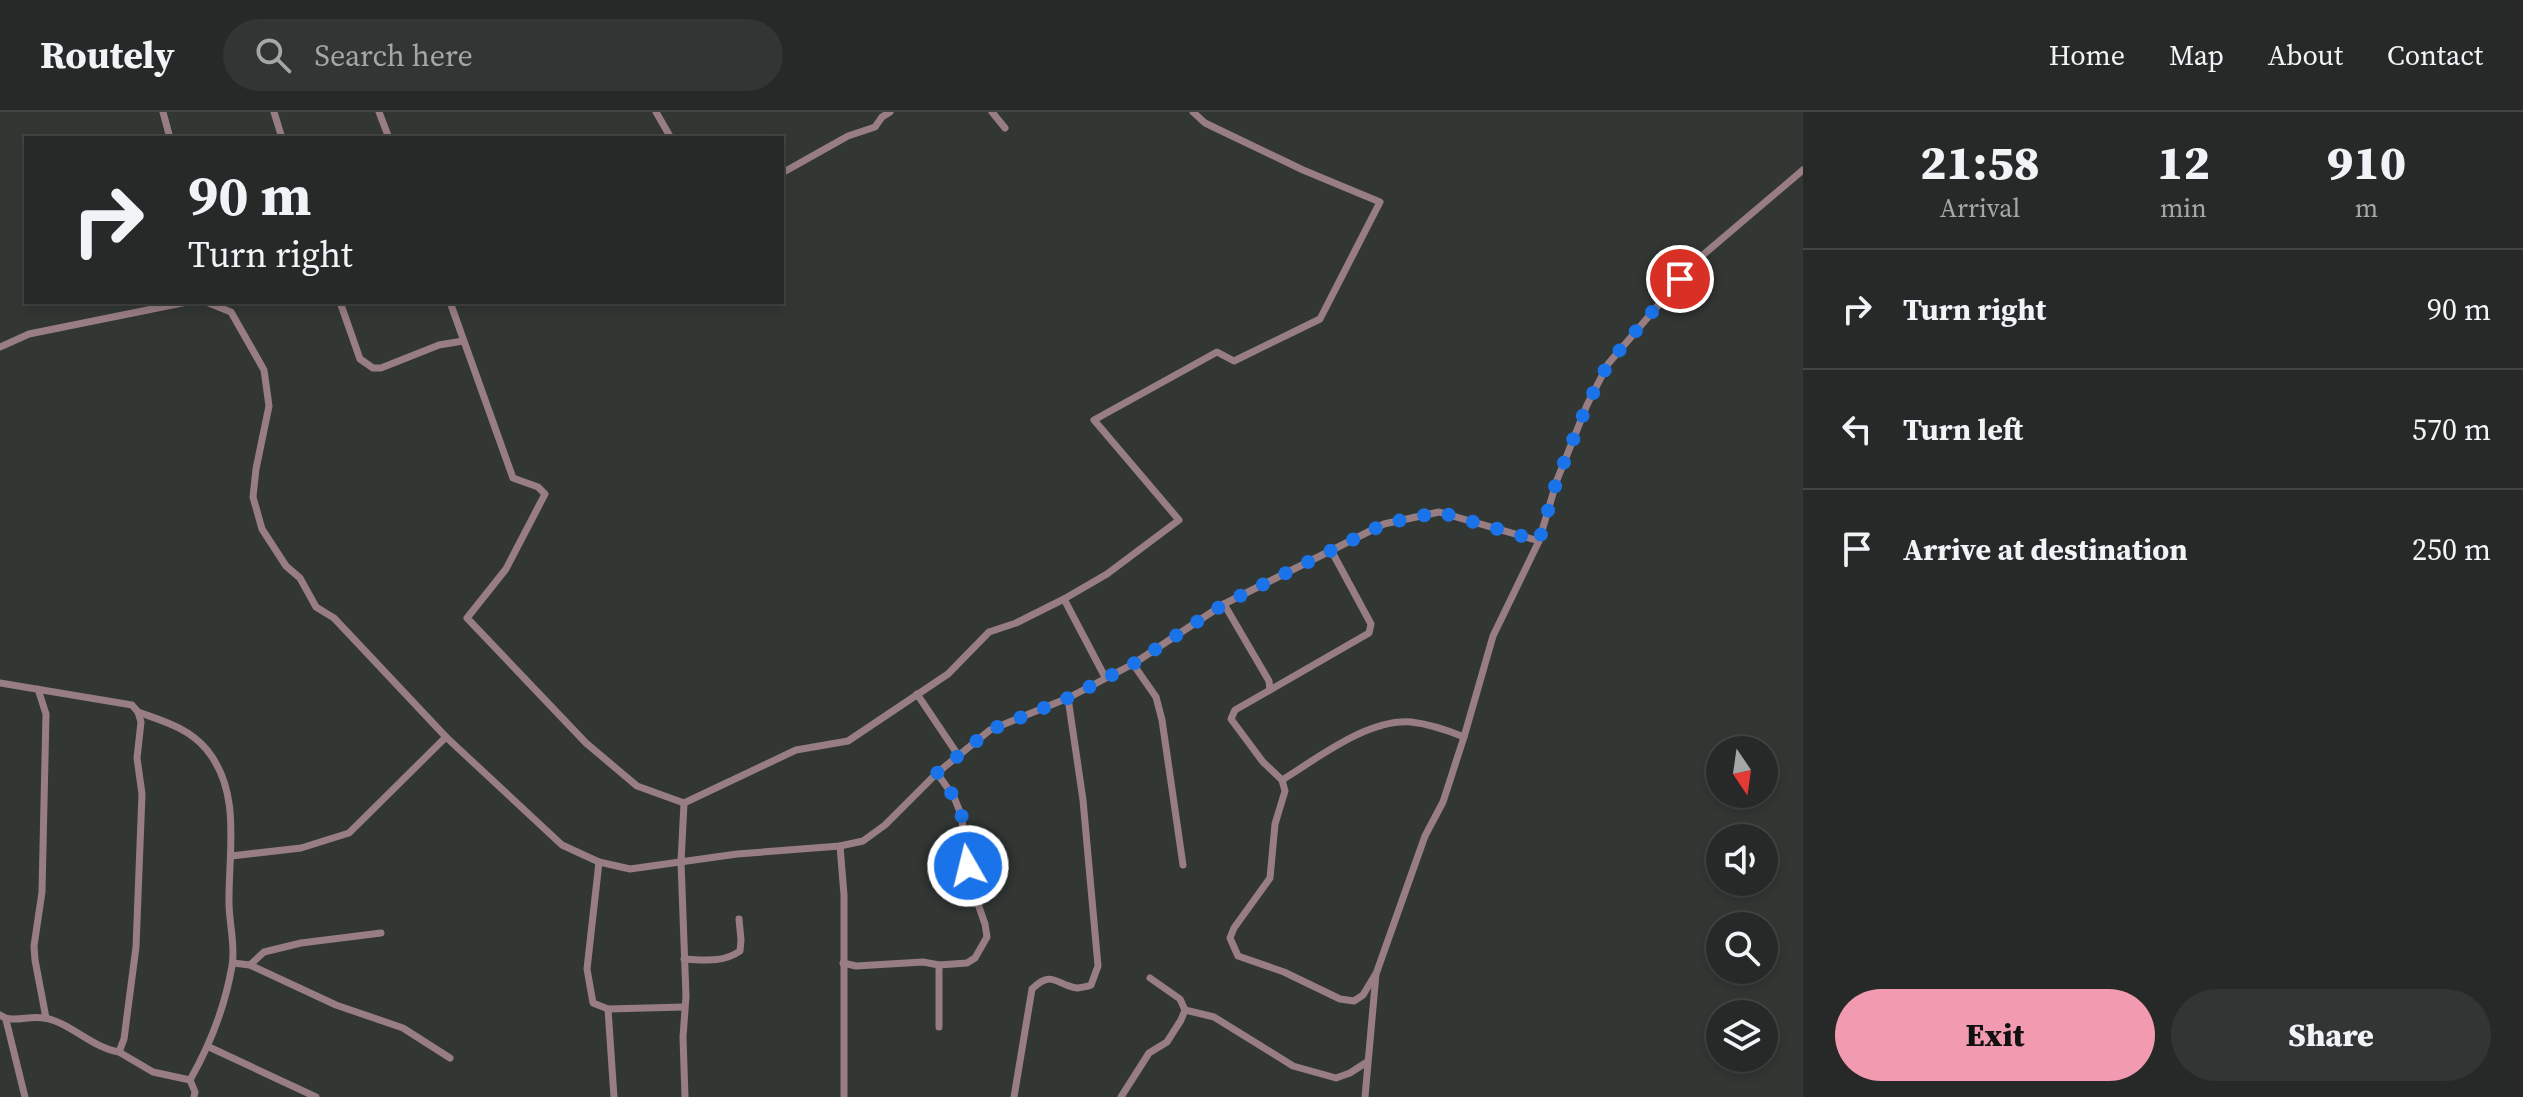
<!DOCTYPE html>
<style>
body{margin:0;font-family:"Source Serif 4",serif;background:#323533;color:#f1f3f6;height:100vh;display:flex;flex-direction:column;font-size:30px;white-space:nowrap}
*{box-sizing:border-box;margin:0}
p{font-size:26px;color:#a4a6a7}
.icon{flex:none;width:44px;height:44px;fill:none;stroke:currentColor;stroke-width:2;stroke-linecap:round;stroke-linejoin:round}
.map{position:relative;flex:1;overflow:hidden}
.panel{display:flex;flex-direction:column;background:#262927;width:720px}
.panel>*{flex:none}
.hud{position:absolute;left:24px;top:24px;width:760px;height:168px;border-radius:0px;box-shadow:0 4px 12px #0003,0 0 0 2px #424544;background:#262927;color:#f1f3f6;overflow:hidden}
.needle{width:52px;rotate:167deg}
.tools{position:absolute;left:1706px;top:624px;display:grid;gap:16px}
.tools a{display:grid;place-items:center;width:72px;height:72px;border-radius:50%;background:#262927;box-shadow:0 4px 12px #0003,0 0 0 2px #424544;font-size:40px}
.pin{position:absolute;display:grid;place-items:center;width:68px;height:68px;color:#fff;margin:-34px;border:4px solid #fff;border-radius:50%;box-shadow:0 2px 8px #0007}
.me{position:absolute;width:88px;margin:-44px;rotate:352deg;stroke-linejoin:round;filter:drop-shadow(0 0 6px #0008)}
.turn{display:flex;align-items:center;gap:28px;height:168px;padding:0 32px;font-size:36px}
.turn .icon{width:104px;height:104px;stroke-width:2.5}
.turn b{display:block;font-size:56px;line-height:68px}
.eta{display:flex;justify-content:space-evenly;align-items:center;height:136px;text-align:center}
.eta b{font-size:48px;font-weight:800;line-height:56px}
.action{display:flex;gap:16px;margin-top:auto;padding:16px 32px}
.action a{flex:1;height:92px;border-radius:48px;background:#f29aaf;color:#111;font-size:32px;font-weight:800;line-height:92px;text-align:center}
.action a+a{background:#323533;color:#f1f3f6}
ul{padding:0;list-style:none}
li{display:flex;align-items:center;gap:24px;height:120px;padding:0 32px;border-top:2px solid #424544}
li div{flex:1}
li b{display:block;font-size:30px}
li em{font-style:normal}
header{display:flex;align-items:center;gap:48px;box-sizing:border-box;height:112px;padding:0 40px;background:#262927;border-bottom:2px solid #424544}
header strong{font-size:38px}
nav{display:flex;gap:44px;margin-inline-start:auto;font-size:28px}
.search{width:560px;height:72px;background:#323533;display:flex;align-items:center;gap:20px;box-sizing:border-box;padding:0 28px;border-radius:44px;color:#a4a6a7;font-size:30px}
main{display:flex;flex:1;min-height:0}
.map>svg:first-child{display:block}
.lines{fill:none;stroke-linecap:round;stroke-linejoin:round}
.street{stroke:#987d82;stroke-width:7}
.route{stroke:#1a73e8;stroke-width:14;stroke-dasharray:0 25.2}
</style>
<header>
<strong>Routely</strong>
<div class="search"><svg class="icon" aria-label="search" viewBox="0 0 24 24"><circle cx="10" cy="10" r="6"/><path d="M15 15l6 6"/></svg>Search here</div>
<nav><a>Home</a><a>Map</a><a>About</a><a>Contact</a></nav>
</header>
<main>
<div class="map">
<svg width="1803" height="985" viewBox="0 0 1803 985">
<rect width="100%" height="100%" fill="#323734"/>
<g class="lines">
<g class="street">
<path d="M163 0 170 26"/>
<path d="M274 0 282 26"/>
<path d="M379 0 389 26"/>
<path d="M656 0 671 26"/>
<path d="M992 0 1005 16"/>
<path d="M782 61 848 24 875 15 882 5 890 0"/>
<path d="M206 190 231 200 264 258 269 294 256 357 253 385 262 417 286 454 300 466 316 495 334 506 446 625 562 733 599 750 630 757 737 742 840 734 863 729 885 713 937 661 990 618 1068 586 1133 552 1224 492 1384 412 1439 400 1539 429"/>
<path d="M340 190 360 247 373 256H381L439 233 463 229"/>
<path d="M450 190 513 366 538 375 545 382 506 457 467 506 586 631 637 674 684 691 796 638 848 629 948 562 989 520 1016 511 1064 487 1107 462 1179 408 1094 308 1217 240 1234 249 1320 207 1380 90 1303 58 1205 11 1193 0"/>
<path d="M0 235 29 222 187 190"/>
<path d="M1064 487 1105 565"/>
<path d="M1224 492 1269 569 1270 578 1235 598 1231 607 1263 650 1282 668 1285 679 1275 712 1270 766 1234 816 1230 826 1238 844 1284 860 1340 887 1354 889 1363 883 1375 863"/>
<path d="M1133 552 1156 585 1162 608 1183 753"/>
<path d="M0 571 132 593 138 600 141 610 137 646 142 682 136 835 124 927 119 940C92 936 70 910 44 906 29 903 12 912 0 903"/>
<path d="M38 577 46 602 42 780 34 834 35 848 46 906"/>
<path d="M1270 578 1369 521 1371 512 1331 438"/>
<path d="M917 582 958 643"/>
<path d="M138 600C163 609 189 616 207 638 241 680 229 736 229 786 228 808 236 832 232 854 225 894 210 933 190 968"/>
<path d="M1282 668C1318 646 1367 607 1411 610 1429 612 1447 618 1464 625"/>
<path d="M684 691 681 750 686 884 683 925 685 985"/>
<path d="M840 734 844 783V985"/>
<path d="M231 744 301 736 349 721 446 625"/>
<path d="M599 750 587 857 593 891 608 897 684 895"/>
<path d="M684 847C704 848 723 851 740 839L741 828 739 807"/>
<path d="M233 851 250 853 264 840 301 831 381 821"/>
<path d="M843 851 856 854 923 850 939 853 967 851 975 846 987 825 985 812 971 772 964 737 962 705 954 685 937 661"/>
<path d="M250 853 336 893 403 916 450 946"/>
<path d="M608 897 614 985"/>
<path d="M1185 898 1214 905 1293 954 1336 966 1350 961 1367 950"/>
<path d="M6 908 25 985"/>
<path d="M939 915V853"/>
<path d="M209 935 316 985"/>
<path d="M119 940 153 960 190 968 195 980 194 985"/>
<path d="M1014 985 1032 877C1052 857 1056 873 1077 876 1078 876 1090 874 1091 873L1098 854 1083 688 1068 586"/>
<path d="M1121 985 1149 941 1167 930 1181 908 1185 898 1180 887 1150 866"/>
<path d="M1365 985 1376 862 1425 724 1443 690 1464 625 1493 524 1539 429 1557 368 1587 293 1608 252 1697 148 1803 58"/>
</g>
</g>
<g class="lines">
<path class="route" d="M968 754 962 705 954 685 937 661 990 618 1068 586 1133 552 1224 492 1384 412 1439 400 1539 429 1557 368 1587 293 1608 252 1680 167"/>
</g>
</svg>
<div class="tools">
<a><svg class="needle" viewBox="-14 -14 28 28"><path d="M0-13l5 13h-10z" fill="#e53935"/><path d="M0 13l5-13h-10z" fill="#a4a6a7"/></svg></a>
<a><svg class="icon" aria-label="sound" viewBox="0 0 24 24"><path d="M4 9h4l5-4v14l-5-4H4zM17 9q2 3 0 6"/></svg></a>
<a><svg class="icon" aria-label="search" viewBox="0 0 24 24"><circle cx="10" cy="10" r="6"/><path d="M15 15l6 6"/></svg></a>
<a><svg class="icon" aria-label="layers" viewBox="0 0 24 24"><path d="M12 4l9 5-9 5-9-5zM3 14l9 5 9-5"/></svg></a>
</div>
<div class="pin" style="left:1680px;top:167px;background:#d93025"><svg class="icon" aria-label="arrive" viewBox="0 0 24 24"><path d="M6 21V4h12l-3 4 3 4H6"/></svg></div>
<svg class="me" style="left:968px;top:754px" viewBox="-20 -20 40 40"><circle r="17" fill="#1a73e8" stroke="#fff" stroke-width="3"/><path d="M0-11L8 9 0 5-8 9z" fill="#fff"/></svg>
<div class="hud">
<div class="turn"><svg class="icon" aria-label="right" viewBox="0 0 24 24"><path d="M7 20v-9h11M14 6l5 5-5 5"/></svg><div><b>90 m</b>Turn right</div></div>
</div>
</div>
<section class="panel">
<div class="eta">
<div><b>21:58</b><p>Arrival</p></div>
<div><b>12</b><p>min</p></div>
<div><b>910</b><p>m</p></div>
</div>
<ul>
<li><svg class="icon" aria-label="right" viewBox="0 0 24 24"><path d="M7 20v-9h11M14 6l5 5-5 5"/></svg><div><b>Turn right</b></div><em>90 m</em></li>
<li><svg class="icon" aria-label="left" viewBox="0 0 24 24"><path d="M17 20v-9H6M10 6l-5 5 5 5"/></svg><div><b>Turn left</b></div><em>570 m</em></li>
<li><svg class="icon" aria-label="arrive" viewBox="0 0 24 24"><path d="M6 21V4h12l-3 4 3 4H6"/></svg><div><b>Arrive at destination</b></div><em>250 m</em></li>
</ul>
<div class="action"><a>Exit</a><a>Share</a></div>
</section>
</main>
